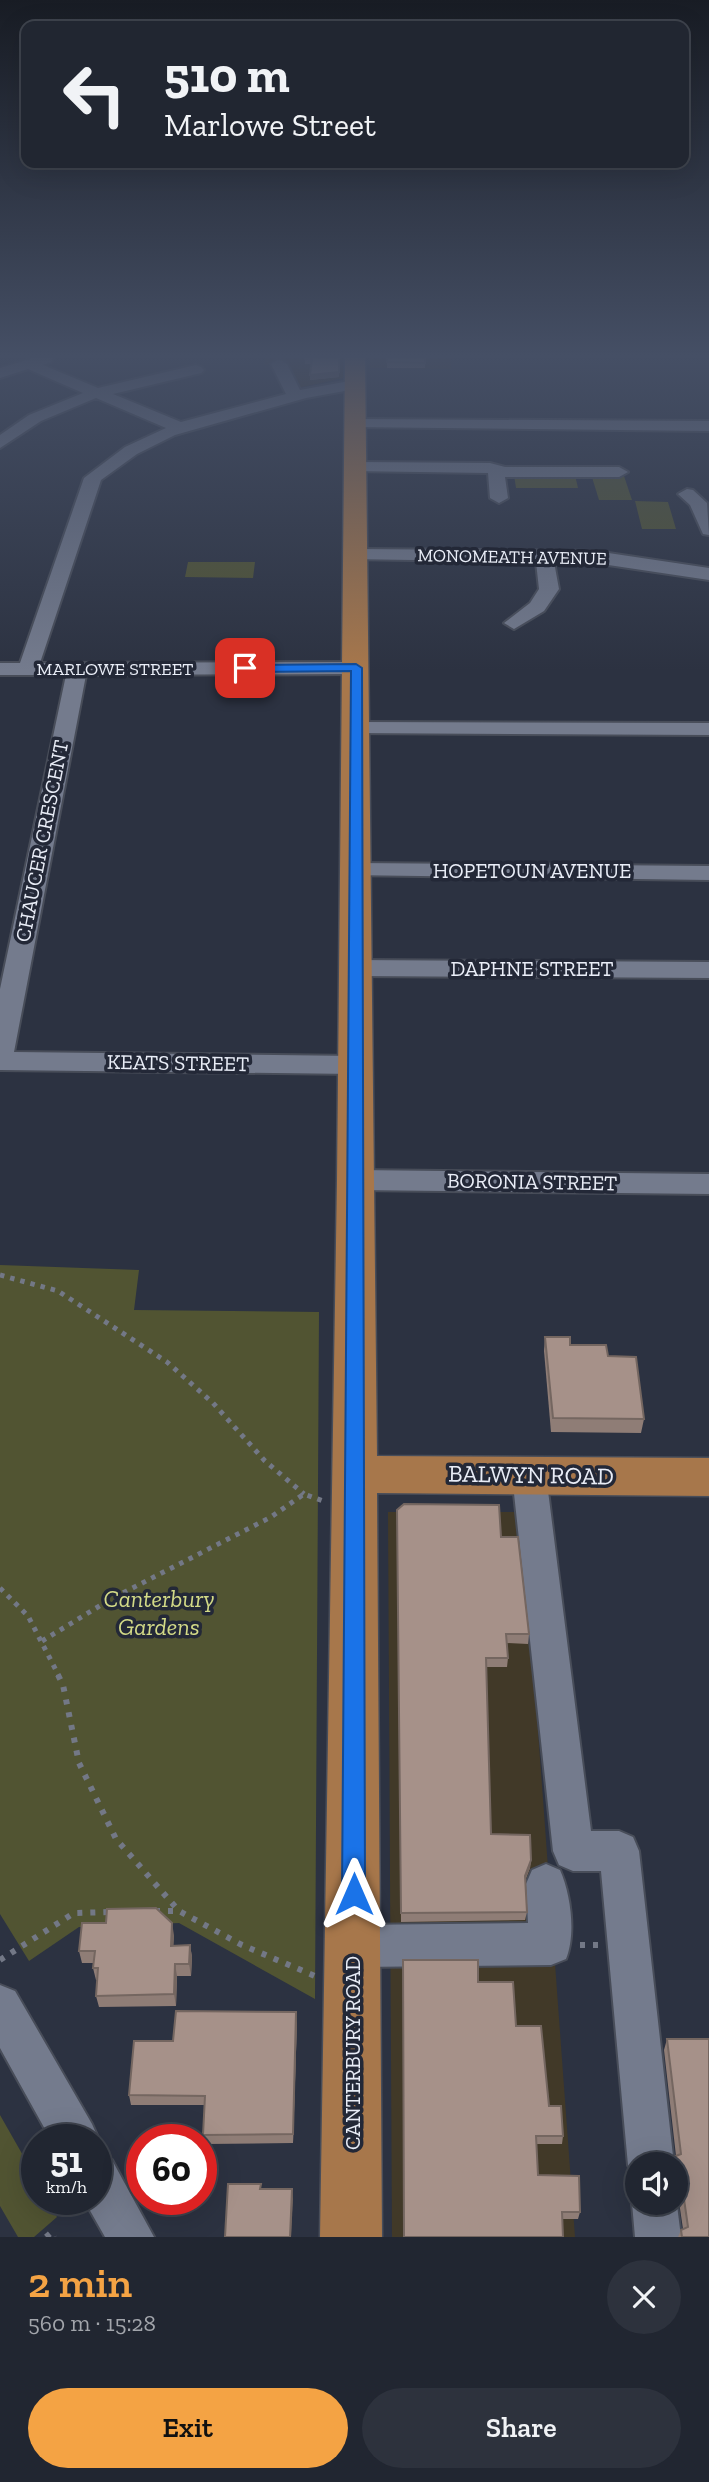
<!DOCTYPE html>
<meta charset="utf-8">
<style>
body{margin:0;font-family:"Zilla Slab",serif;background:#2d323d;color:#f1f3f6;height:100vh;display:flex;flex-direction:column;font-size:26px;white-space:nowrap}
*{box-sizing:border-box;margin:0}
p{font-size:23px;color:#a2a5ab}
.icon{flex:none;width:38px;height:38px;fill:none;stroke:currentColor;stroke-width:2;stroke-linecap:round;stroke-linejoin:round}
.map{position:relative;height:2237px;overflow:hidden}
.panel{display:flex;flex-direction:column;background:#212631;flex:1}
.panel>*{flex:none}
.hud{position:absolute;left:21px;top:21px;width:668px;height:147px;border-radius:14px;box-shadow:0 7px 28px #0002,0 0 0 2px #3e434d;background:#212631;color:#f1f3f6;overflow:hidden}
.fabs{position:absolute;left:625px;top:2152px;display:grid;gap:14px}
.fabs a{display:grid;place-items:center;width:63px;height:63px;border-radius:50%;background:#212631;box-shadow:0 7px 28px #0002,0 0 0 2px #3e434d;font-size:35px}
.speed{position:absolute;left:21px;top:2124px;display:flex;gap:14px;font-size:35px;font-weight:700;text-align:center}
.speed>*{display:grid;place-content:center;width:91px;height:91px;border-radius:50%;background:#212631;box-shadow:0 7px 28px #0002,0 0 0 2px #3e434d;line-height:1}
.speed small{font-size:18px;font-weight:400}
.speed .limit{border:10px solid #d22;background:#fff;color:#111}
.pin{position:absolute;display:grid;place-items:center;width:60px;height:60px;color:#fff;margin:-30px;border-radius:14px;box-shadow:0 4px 10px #0006}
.me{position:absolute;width:77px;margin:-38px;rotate:0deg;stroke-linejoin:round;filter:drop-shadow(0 0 5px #0008)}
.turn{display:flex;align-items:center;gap:24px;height:147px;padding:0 28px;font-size:32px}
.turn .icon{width:91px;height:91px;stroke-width:2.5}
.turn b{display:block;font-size:49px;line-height:60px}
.round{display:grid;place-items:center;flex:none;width:74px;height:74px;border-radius:37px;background:#2d323d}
.headline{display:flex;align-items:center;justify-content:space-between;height:119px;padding:0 28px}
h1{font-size:42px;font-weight:600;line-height:52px;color:#f4a344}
.button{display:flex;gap:14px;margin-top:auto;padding:14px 28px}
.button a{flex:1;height:80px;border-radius:42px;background:#f4a344;color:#111;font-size:28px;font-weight:600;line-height:80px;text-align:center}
.button a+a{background:#2d323d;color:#f1f3f6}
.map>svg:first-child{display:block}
.commercial{fill:#413928}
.green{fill:#515432}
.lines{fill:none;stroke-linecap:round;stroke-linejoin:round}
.minor-casing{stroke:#484d59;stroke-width:4}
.major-casing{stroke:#484d59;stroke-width:3}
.path-far1{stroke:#737886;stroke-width:5;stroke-dasharray:4.5 6;stroke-linecap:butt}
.path{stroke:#737886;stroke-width:6;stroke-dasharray:5 8;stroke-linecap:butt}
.minor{fill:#747b8d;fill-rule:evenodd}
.major{fill:#a7774b;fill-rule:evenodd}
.wall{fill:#8f7d76}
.shaded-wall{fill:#746660}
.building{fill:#a69189;stroke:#746660;stroke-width:2}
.route{fill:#1a73e8;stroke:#114b97;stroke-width:2}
.labels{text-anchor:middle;stroke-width:7;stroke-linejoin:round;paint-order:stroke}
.far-street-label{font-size:18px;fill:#e9edf7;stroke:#232837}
.street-label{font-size:21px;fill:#e9edf7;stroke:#232837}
.near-street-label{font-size:24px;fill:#e9edf7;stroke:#232837}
.near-park-label{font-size:24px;font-style:italic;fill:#d3da87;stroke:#232837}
</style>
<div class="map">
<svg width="709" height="2237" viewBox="0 0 709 2237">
<rect width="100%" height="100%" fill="#2c3241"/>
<g class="commercial">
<path d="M265 358H343V378L289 390 276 365H265Z"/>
<path d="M370 358H451V369L370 368Z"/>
<path d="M388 1512H522L575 2237H392Z"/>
</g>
<g class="green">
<path d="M623 473 632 500H599L591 474Z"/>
<path d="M514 475H575L578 488H516Z"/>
<path d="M635 501 668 502 676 529H642Z"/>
<path d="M188 562H255L253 578 185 577Z"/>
<path d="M0 1265 139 1270 134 1310 319 1312 315 1999 179 1923 79 1927 29 1961 0 1914Z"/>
<path d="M0 2115 37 2180V2200H48L57 2217 34 2237H18L0 2206Z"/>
</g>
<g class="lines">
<g class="minor-casing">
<g id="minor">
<path d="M34 358H53L51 362 43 365 98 388 196 365 201 367 204 370 201 373 113 394 181 422 286 394 271 364 279 359 287 364 300 390 355 380 363 385 361 388 306 398 175 435 137 454 101 480 40 663 357 662 364 664 367 668 364 672 357 674 86 675 14 1052 356 1056 366 1059 370 1065 366 1071 356 1074 0 1070V989L66 675H0V663H20L84 478 125 447 166 428 96 398 41 421 0 448V435L29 415 83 393 28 369 0 378V368Z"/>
<path d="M355 419 709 421V431L349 427 347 424 349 421Z"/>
<path d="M356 462 490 463 505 467H619L628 472 619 477H505L508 498 499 503 490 498 488 473 350 471 348 467Z"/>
<path d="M687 489 693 490 707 503 709 535 703 534 690 505 678 494Z"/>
<path d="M356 549 595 551 709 568V580L595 563 554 562 559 589 544 611 514 629 504 623 530 603 539 589 536 562 349 559 347 555 349 551Z"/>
<path d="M357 722 709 723V735L349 733 346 728 349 723Z"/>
<path d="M356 863 709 866V880L348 875 344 870 348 865Z"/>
<path d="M355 960 709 962V978L355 976 346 974 342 968 346 962Z"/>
<path d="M356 1170 709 1174V1194L356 1190 346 1187 341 1180 346 1173Z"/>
<path d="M529 1461 541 1465 546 1475 591 1831H619L633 1837 639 1851 674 2165H637V2182L628 2165 601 1871H573L559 1865 553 1851 512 1475 517 1465Z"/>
<path d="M546 1864 560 1870C571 1895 576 1934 566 1959L551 1965 354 1967 339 1961 333 1946 339 1931 354 1925 528 1923 526 1884 532 1870Z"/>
<path d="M0 1985 15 1991 92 2124 99 2140 96 2146V2140H51L0 2048Z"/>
<path d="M96 2153 112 2160 154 2237H105L84 2200H96Z"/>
<path d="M637 2191V2203H676V2197L681 2237H635L632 2203Z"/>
</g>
</g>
<g class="major-casing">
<path id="major" d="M345 358H365L377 1456 709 1458V1496L377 1493 382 2237H320L337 1180Z"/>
</g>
<g class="path-far1">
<path d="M0 1275 58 1291 167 1362 213 1403 265 1461 304 1494"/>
<path d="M0 1588 28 1616 59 1676"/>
<path d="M42 1641 111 1599 271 1517 304 1494 323 1501"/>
</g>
<g class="path">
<path d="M58 1675 63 1685 79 1763 116 1839 179 1911 242 1945 315 1976"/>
<path d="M155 1911H178"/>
<path d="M580 1945H599"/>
<path d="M0 1960 74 1913 111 1912"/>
<path d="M46 2237 52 2232 54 2237"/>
</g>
<use href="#minor" class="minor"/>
<use href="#major" class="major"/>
</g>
<g class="wall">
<path d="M305 358H339V377L310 380 311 364H305Z"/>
<rect x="387" y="358" width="38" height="10"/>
<path d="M545 1337 608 1356 644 1419 641 1433 551 1432 544 1351Z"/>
<path d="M397 1519 529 1634 528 1644 507 1643 508 1658 507 1667H486L491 1834 531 1860 530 1868 525 1881 527 1912 525 1920 401 1922Z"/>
<path d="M174 1935 173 1946 190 1945 192 1957 191 1976H177L176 2006 99 2007 96 1996 97 1980H96L93 1968 94 1963H82L79 1951Z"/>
<path d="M478 1982 516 2026 549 2106 563 2136 562 2144H536L538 2175 580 2212 578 2219H562L404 2237Z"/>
<path d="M297 2022 293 2143 205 2144 203 2135 205 2105H131L129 2095 173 2041Z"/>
<path d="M667 2039 709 2237H678L681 2230 683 2229 678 2195H676V2165H671L673 2157 676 2156 664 2050Z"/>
</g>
<g class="shaded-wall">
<path d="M339 358V377L310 380V375Z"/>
<path d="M531 1860 530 1868 523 1884 525 1876Z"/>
<path d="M172 1923 174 1935 173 1958 171 1946Z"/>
<path d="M190 1945 192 1957 191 1976 189 1964Z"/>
<path d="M175 1964 177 1976 176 2006 174 1994Z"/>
<path d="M296 2012 297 2022 293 2143V2134Z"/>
<path d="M292 2189 293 2199 291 2237H290Z"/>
</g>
<g class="building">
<path d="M305 358H339V372L310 375 312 359H305Z"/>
<path d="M387 358H425V363L387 362Z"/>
<path d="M545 1337H570V1345H606L608 1356 636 1357 644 1419 553 1418Z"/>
<path d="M404 1504 499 1505 501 1537H518L529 1634H506L508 1658H486L491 1834 530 1835 531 1860 525 1876 527 1912 401 1913 397 1510Z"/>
<path d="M156 1908 172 1923 171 1946 190 1945 189 1964H175L174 1994 96 1996 98 1968H93L95 1951H79L82 1923H106L107 1909Z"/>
<path d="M403 1960H478V1982H513L516 2026H541L549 2106H561L563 2136H536L538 2175 579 2176 580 2212H562L563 2237H404Z"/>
<path d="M176 2011 296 2012 293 2134 203 2135 205 2096 129 2095 134 2041H173Z"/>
<path d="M667 2039H709V2237H682L681 2230 688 2227 682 2185H678L677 2190 676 2165H674L673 2157 681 2154Z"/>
<path d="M228 2184H261L260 2189H292L290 2237H225Z"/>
</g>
<linearGradient id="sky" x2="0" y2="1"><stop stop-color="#181c24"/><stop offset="0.53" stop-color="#454f65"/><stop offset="1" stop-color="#454f65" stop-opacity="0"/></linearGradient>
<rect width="709" height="671" fill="url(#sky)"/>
<path class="route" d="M356 664 362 668 365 1894 362 1902 354 1905 345 1902 342 1894 351 671 245 672 239 668 245 665Z"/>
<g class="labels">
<g class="far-street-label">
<text transform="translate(512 557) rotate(1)" y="6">MONOMEATH AVENUE</text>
<text x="115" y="675">MARLOWE STREET</text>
</g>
<g class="street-label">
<text transform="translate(42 841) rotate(-79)" y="7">CHAUCER CRESCENT</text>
<text x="532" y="878">HOPETOUN AVENUE</text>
<text x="532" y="976">DAPHNE STREET</text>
<text transform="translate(178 1063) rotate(1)" y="7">KEATS STREET</text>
<text transform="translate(532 1182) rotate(1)" y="7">BORONIA STREET</text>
<text transform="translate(353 2053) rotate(-90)" y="7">CANTERBURY ROAD</text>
</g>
<g class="near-street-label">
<text transform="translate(531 1475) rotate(1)" y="8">BALWYN ROAD</text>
</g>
<g class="near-park-label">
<text x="159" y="1607">Canterbury<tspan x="159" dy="28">Gardens</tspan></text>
</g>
</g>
</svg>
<div class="fabs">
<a><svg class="icon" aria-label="sound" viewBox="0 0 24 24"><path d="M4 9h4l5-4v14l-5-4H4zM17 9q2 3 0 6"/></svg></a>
</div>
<div class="speed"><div>51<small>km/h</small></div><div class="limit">60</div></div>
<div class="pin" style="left:245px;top:668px;background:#d93025"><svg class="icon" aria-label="arrive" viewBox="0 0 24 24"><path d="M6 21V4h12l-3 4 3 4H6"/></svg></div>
<svg class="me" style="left:354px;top:1894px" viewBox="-20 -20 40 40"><path d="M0-17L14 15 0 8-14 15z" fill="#1a73e8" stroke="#fff" stroke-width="4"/></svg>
<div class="hud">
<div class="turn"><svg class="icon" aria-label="left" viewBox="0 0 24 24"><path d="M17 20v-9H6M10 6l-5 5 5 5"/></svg><div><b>510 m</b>Marlowe Street</div></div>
</div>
</div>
<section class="panel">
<div class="headline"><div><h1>2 min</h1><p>560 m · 15:28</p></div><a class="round"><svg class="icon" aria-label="close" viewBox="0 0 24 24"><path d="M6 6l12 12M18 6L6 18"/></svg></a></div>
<div class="button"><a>Exit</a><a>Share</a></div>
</section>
